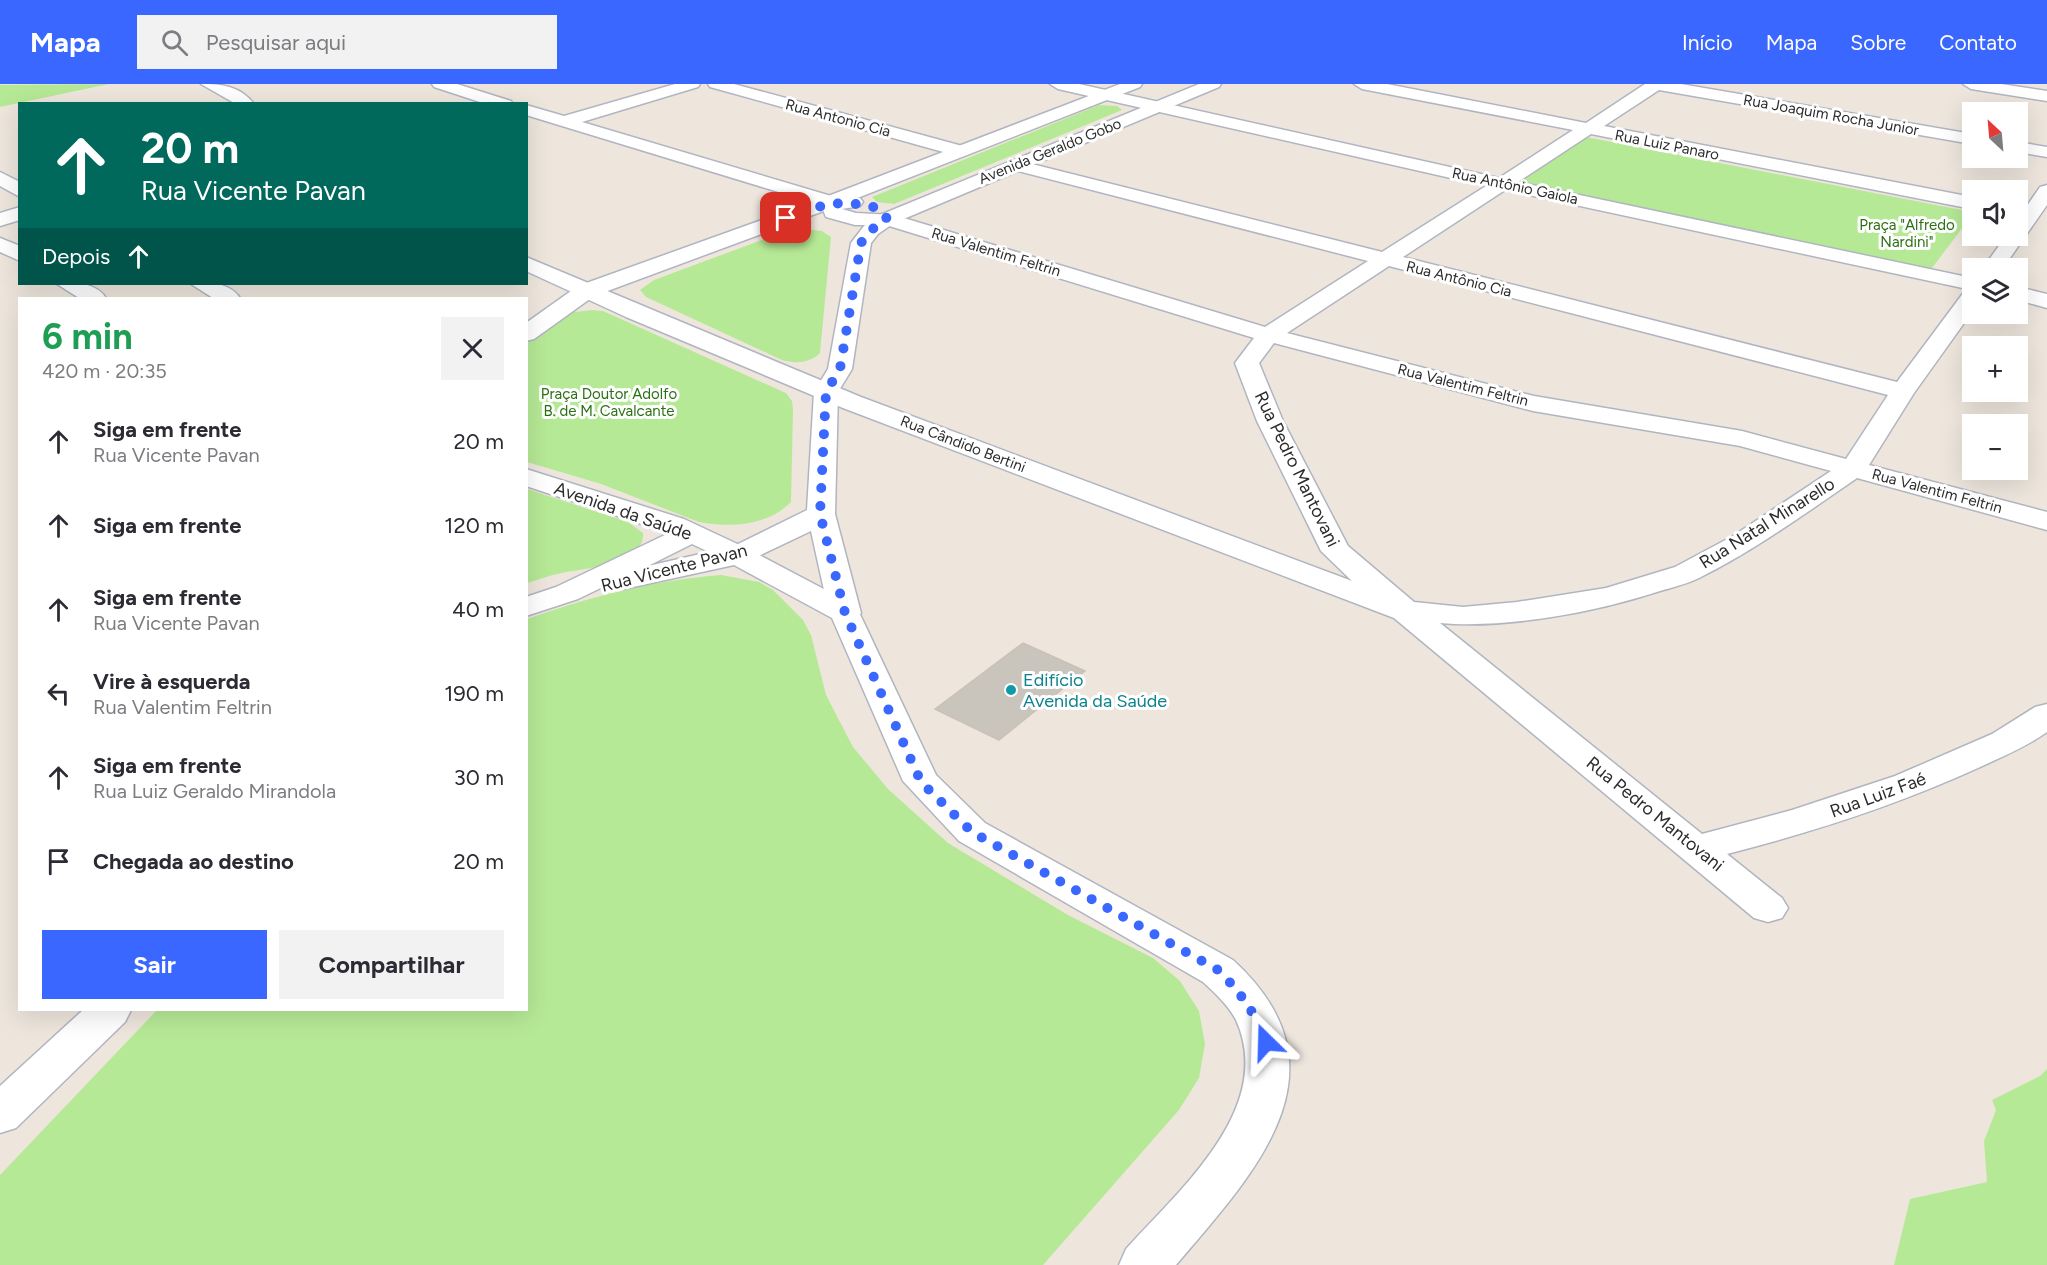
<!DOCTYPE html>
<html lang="pt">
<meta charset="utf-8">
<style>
body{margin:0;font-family:Figtree,sans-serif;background:#f2f2f3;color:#2b2b33;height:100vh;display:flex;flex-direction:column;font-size:22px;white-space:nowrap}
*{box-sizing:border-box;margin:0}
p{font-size:20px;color:#7c7c81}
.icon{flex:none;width:33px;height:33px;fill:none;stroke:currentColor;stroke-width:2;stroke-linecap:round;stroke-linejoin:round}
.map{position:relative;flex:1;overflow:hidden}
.drawer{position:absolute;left:18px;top:213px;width:510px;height:714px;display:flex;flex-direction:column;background:#fff;border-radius:0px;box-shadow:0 6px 24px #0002}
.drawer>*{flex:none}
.banner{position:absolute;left:18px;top:18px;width:510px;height:183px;border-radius:0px;box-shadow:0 6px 24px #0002;background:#00695c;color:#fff;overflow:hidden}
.needle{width:39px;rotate:334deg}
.buttons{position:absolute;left:1962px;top:18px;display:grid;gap:12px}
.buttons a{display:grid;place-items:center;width:66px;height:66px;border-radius:0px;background:#fff;box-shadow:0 6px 24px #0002;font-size:30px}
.pin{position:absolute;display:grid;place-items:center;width:51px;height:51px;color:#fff;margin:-26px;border-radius:12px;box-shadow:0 3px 9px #0006}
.me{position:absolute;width:66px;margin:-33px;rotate:338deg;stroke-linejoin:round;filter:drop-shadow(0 0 4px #0008)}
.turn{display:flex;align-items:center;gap:21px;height:126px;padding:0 24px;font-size:27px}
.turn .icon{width:78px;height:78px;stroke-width:2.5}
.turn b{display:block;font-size:42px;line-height:51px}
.then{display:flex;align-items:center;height:57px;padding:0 24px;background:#0003;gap:12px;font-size:22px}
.round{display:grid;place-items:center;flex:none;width:63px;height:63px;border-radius:0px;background:#f2f2f3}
.overview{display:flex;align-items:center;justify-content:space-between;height:102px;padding:0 24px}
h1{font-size:36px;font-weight:700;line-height:45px;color:#1e9e55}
.cta{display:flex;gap:12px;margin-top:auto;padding:12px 24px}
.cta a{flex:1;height:69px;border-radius:0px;background:#3a67ff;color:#fff;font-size:24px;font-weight:700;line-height:69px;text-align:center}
.cta a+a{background:#f2f2f3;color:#2b2b33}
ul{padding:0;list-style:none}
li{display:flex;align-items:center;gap:18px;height:84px;padding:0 24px}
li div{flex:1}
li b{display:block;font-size:22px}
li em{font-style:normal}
header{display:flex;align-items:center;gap:36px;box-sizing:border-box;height:84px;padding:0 30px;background:#3a67ff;color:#fff}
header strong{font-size:28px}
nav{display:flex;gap:33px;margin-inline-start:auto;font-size:21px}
.search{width:420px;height:54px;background:#f2f2f3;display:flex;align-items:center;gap:15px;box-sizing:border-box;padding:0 21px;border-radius:0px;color:#7c7c81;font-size:22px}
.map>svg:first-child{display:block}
.green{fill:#b6e996}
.building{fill:#c9c4bc;stroke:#cac2b6;stroke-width:1.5}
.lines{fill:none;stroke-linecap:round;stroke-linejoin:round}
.minor-casing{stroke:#b1b5c0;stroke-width:3}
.tertiary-casing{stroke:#b1b5c0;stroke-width:3}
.secondary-casing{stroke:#b1b5c0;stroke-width:3}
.minor{fill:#fff;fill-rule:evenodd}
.tertiary{fill:#fff;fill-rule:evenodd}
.secondary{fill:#fff;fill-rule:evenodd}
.route{stroke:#3a67ff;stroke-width:10;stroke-dasharray:0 18}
.culture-dot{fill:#0f9aa8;stroke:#fff;stroke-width:2}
.labels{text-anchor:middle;stroke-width:6;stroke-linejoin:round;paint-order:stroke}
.far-street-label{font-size:15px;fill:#2c2c2c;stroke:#fff}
.far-park-label{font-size:15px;fill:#2c7015;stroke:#fff}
.street-label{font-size:18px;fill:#2c2c2c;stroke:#fff}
.culture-label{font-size:18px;fill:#0d838f;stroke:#fff;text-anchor:start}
</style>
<header>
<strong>Mapa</strong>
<div class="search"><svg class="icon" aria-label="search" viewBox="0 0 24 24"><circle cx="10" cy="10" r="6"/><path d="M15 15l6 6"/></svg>Pesquisar aqui</div>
<nav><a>Início</a><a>Mapa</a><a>Sobre</a><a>Contato</a></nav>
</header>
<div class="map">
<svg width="2047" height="1181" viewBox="0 0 2047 1181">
<rect width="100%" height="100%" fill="#eee6dd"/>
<g class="green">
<path d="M109 0 0 23V1Z"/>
<path d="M1099 21 1117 22 1122 26 894 120 877 118 872 113Z"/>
<path d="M1581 52 1972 128V131L1929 188 1515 96Z"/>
<path d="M805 145 822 147 831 153 820 269C810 279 795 280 782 276L646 213 640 206 654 196 786 147Z"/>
<path d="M592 226 603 227 786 309 792 317 793 325 791 418C767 442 732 444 699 438L601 400 527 378V256L566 229Z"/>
<path d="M527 405 628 438 643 449C645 481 584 484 562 489 550 491 538 496 527 499Z"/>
<path d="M721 491 759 498 773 506 803 536 811 551 826 611 853 663 888 705 948 759 1068 831 1153 874 1180 897 1199 927 1205 960 1199 994 1179 1026 1043 1181H0V1091L157 926H526L527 535C589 513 655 496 721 491Z"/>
<path d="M2047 985V1181H1894L1910 1115 1987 1098 1984 1057 1996 1026 1992 1016 2040 992Z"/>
</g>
<path class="building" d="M1023 559 1085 587 999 656 935 625Z"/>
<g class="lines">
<g class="minor-casing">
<g id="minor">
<path d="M201 0C222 0 240 2 254 20H236Z"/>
<path d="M432 0H457L511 17 513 20H486L434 3Z"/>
<path d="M675 0H700L698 3 582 38 831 112 860 114 863 118 860 122 842 125 856 129 894 131 1265 243 1368 177 1010 85 1007 81 1016 76 1382 168 1486 102 1058 5 1050 0H1079L1499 94 1573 46 1362 5 1354 0H1387L1586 39 1645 0H1681L1972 50V60L1659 6 1604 42 1972 113V125L1591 50 1518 98 1972 194V228L1914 309 1869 381 2047 428V446L1857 394C1806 429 1755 466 1699 494 1687 500 1673 503 1660 507 1596 528 1507 545 1440 539L1702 750 1792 726 1895 692 1992 650 2035 623 2047 620V648C2026 663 2001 673 1978 684 1897 721 1813 748 1727 770L1782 814 1788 824 1782 834 1768 838 1754 834 1394 534 843 324 626 233 526 187V173L861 313 1352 497 1321 467 1257 337 1235 279 1254 254 886 141H855L826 133 821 121 526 31V21L564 32ZM1505 106 1972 206 1964 208 1897 298 1403 173ZM1389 182 1888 311 1846 375 1742 347 1534 312 1287 249ZM1274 259 1533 327 1740 362 1831 387 1733 452 1675 483 1606 504 1517 518 1463 523 1414 518 1348 462 1283 337 1259 279Z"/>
<path d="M708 0H734L966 63 969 67 960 72 954 71 710 3Z"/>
<path d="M1963 0H2001L2047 7V17L1971 5Z"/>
<path d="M2018 58 2047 63V73L2018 68Z"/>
<path d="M2047 101V121L2003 184H1983L2006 152H2018V135L2040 103Z"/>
<path d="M2018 203 2047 210V224L2018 216Z"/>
</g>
</g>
<g class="tertiary-casing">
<g id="tertiary">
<path d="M1120 0H1142L1140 3 837 122 594 212 534 255 526 257V239L578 202 823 114Z"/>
<path d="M1199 0H1221L1219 3 894 139 878 150 871 159 852 285 838 308 835 430 861 529 856 536 845 538 834 536 829 529 811 447 748 477 738 480 728 477 723 471 728 465 807 426 814 308 828 285 851 159 864 142 880 131Z"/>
</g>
</g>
<g class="secondary-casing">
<g id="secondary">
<path d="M0 88 20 98V113L0 102Z"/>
<path d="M20 123V136L0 142V129Z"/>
<path d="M0 154 20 162V177L0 168Z"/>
<path d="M57 200C74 198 95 198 106 214H79Z"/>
<path d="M191 200C208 198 229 198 240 214H213Z"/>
<path d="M526 385 684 435 748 465 856 522 936 691 985 739 1233 876C1353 986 1256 1087 1176 1181H1119L1126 1165C1179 1106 1276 1024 1236 936 1229 922 1215 909 1203 898L959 757 903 697 832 534 734 481 624 505 611 499 578 515 526 532V513L556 503 669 449 526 402ZM692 460 709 468 648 482Z"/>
<path d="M83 926H131L125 938 16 1044 0 1049V1002Z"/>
</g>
</g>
<use href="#minor" class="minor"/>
<use href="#tertiary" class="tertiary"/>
<use href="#secondary" class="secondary"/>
</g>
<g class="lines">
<path class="route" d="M786 134C825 120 839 114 881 125L887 135 871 146 861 159 840 285 826 308 820 430 845 529 921 698 972 748 1218 886C1240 908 1255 928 1266 958"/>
</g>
<circle class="culture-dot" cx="1011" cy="606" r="6"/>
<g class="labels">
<g class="far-street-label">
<text transform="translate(1831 31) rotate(10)" y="5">Rua Joaquim Rocha Junior</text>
<text transform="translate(838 34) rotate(15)" y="5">Rua Antonio Cia</text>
<text transform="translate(1667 61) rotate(11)" y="5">Rua Luiz Panaro</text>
<text transform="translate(1050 67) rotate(-22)" y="5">Avenida Geraldo Gobo</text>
<text transform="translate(1515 102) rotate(12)" y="5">Rua Antônio Gaiola</text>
<text transform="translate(996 168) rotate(17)" y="5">Rua Valentim Feltrin</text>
<text transform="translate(1459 195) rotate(14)" y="5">Rua Antônio Cia</text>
<text transform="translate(1463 301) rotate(14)" y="5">Rua Valentim Feltrin</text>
<text transform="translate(963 360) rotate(21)" y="5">Rua Cândido Bertini</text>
<text transform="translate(1937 407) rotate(15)" y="5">Rua Valentim Feltrin</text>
</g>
<g class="far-park-label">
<text x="1907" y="146">Praça "Alfredo<tspan x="1907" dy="17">Nardini"</tspan></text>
<text x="609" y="315">Praça Doutor Adolfo<tspan x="609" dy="17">B. de M. Cavalcante</tspan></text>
</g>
<g class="street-label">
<text transform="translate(1297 385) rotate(64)" y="6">Rua Pedro Mantovani</text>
<text transform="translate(623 427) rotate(19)" y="6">Avenida da Saúde</text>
<text transform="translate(1767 439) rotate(-32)" y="6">Rua Natal Minarello</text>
<text transform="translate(674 484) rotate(-14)" y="6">Rua Vicente Pavan</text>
<text transform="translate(1878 711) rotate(-20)" y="6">Rua Luiz Faé</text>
<text transform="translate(1655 730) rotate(39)" y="6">Rua Pedro Mantovani</text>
</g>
<g class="culture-label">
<text x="1023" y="602">Edifício<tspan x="1023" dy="21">Avenida da Saúde</tspan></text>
</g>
</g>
</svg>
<div class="buttons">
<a><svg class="needle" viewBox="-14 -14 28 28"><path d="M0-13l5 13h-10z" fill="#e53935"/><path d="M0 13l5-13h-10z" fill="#7c7c81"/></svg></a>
<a><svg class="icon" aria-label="sound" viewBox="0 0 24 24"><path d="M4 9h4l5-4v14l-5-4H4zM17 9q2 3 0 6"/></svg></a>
<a><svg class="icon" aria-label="layers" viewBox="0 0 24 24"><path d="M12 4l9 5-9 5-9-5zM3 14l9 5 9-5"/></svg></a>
<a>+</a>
<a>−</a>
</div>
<div class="pin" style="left:786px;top:134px;background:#d93025"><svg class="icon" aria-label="arrive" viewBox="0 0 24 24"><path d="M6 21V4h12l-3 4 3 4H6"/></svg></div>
<svg class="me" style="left:1266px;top:958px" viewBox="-20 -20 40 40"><path d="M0-17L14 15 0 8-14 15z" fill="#3a67ff" stroke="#fff" stroke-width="4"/></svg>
<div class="banner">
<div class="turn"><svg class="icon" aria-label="ahead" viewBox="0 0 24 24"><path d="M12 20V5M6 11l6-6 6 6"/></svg><div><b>20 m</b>Rua Vicente Pavan</div></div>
<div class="then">Depois<svg class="icon" aria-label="ahead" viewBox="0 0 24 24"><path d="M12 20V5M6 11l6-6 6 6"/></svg></div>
</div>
<section class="drawer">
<div class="overview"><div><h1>6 min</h1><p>420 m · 20:35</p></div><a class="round"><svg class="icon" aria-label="close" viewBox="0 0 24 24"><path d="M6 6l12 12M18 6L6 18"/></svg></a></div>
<ul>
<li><svg class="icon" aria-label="ahead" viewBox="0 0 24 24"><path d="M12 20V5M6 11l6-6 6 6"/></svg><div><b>Siga em frente</b><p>Rua Vicente Pavan</p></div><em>20 m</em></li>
<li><svg class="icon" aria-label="ahead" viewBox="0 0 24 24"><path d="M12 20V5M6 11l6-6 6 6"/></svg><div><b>Siga em frente</b></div><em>120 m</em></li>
<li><svg class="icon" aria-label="ahead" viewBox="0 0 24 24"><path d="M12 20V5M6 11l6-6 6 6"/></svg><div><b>Siga em frente</b><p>Rua Vicente Pavan</p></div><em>40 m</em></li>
<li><svg class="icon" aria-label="left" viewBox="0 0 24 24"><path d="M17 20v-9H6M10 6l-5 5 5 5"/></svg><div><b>Vire à esquerda</b><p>Rua Valentim Feltrin</p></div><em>190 m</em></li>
<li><svg class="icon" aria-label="ahead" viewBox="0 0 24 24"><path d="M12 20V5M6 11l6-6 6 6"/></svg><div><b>Siga em frente</b><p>Rua Luiz Geraldo Mirandola</p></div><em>30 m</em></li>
<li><svg class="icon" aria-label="arrive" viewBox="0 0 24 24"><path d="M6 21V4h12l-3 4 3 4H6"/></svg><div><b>Chegada ao destino</b></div><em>20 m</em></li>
</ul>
<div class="cta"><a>Sair</a><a>Compartilhar</a></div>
</section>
</div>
